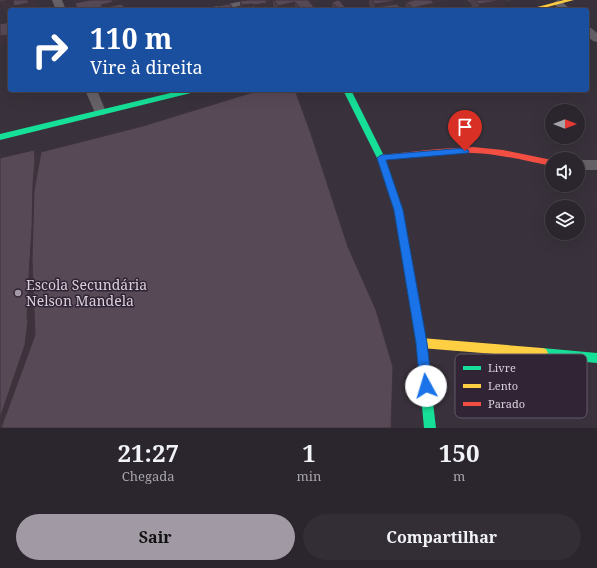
<!DOCTYPE html>
<html lang="pt">
<meta charset="utf-8">
<style>
body{margin:0;font-family:"Noto Serif",serif;background:#332e35;color:#f1f3f6;height:100vh;display:flex;flex-direction:column;font-size:15px;white-space:nowrap}
*{box-sizing:border-box;margin:0}
p{font-size:13px;color:#a6a5aa}
.icon{flex:none;width:22px;height:22px;fill:none;stroke:currentColor;stroke-width:2;stroke-linecap:round;stroke-linejoin:round}
.map{position:relative;height:428px;overflow:hidden}
.side{display:flex;flex-direction:column;background:#2b262d;flex:1}
.side>*{flex:none}
.banner{position:absolute;left:8px;top:8px;width:581px;height:84px;border-radius:4px;box-shadow:0 4px 16px #0002,0 0 0 1px #474349;background:#1a4fa0;color:#fff;overflow:hidden}
.needle{width:26px;rotate:90deg}
.buttons{position:absolute;left:545px;top:104px;display:grid;gap:8px}
.buttons a{display:grid;place-items:center;width:40px;height:40px;border-radius:50%;background:#2b262d;box-shadow:0 4px 16px #0002,0 0 0 1px #474349;font-size:20px}
.pin{position:absolute;display:grid;place-items:center;width:34px;height:34px;color:#fff;margin:-41px -17px;border-radius:50% 50% 50% 0;rotate:-45deg;box-shadow:0 0 4px #0007}
.pin .icon{rotate:45deg}
.me{position:absolute;width:44px;margin:-22px;rotate:354deg;stroke-linejoin:round;filter:drop-shadow(0 0 3px #0008)}
.turn{display:flex;align-items:center;gap:14px;height:84px;padding:0 16px;font-size:18px}
.turn .icon{width:52px;height:52px;stroke-width:2.5}
.turn b{display:block;font-size:28px;line-height:34px}
.eta{display:flex;justify-content:space-evenly;align-items:center;height:68px;text-align:center}
.eta b{font-size:24px;font-weight:700;line-height:28px}
.cta{display:flex;gap:8px;margin-top:auto;padding:8px 16px}
.cta a{flex:1;height:46px;border-radius:24px;background:#a199a4;color:#111;font-size:16px;font-weight:700;line-height:46px;text-align:center}
.cta a+a{background:#332e35;color:#f1f3f6}
.map>svg:first-child{display:block}
.lines{fill:none;stroke-linecap:round;stroke-linejoin:round}
.street{fill:#676268;fill-rule:evenodd}
.fast{fill:#16e098;fill-rule:evenodd}
.slow{fill:#ffcf43;fill-rule:evenodd}
.jam{fill:#f24e42;fill-rule:evenodd}
.wall{fill:#4c3f4a}
.shaded-wall{fill:#3e333c}
.building{fill:#584956;stroke:#3e333c}
.route{fill:#1a73e8;stroke:#114b97}
.poi-dot{fill:#a199a4;stroke:#312435;stroke-width:1.5}
.labels{text-anchor:middle;stroke-width:3;stroke-linejoin:round;paint-order:stroke}
.poi-label{font-size:14px;fill:#d9d1dc;stroke:#312435;text-anchor:start}
.key{fill:#312435;stroke:#635867;stroke-width:1}
.key-label{font-size:11px;fill:#d9d1dc}
</style>
<div class="map">
<svg width="597" height="428" viewBox="0 0 597 428">
<rect width="100%" height="100%" fill="#39323c"/>
<g class="lines">
<g class="street">
<path d="M52 0H62L66 10H56Z"/>
<path d="M248 0H268L266 2 228 10H208L213 7Z"/>
<path d="M558 0 561 1 571 10H560L553 3Z"/>
<path d="M587 27 591 28 597 33V42L593 41 587 36Z"/>
<path d="M85 90H97L106 112 104 115H96Z"/>
<rect x="578" y="160" width="19" height="10"/>
</g>
<g class="fast">
<path d="M183 90H196L195 92 0 140V134Z"/>
<path d="M343 90H351L385 158 402 210 426 343 436 428H424L416 343 394 210 377 158Z"/>
<path d="M542 348 597 353V363L542 358 538 357 536 353 538 349Z"/>
</g>
<g class="slow">
<path d="M564 0H574L536 10H526Z"/>
<path d="M421 338 542 348 546 349 548 353 546 357 542 358 421 348 417 347 416 343 417 339Z"/>
</g>
<path class="jam" d="M473 147 503 150 552 160V166C526 161 500 154 473 153 442 152 412 157 381 161L377 158 381 155 438 149Z"/>
</g>
<g class="wall">
<path d="M273 0H315V7H314V10H276L273 7Z"/>
<path d="M369 0H393L394 1 393 5 403 10H373L369 5Z"/>
<path d="M410 0H446L434 3 433 10H405L406 2H410Z"/>
<path d="M467 0H513L505 1 503 8 490 10H475L471 7 472 5Z"/>
<path d="M240 1H271V9L268 10H219L218 6 233 8 240 6Z"/>
<path d="M332 2 345 7V10H336L332 6Z"/>
</g>
<g class="shaded-wall">
<path d="M11 0H37L38 7 32 9V10H10V13L5 14 0 2Z"/>
<path d="M113 0H123L113 3Z"/>
<path d="M308 0H315V7L307 8Z"/>
<path d="M429 0H446L434 3 433 10H412L413 8Z"/>
<path d="M503 0H506L503 8 490 10H478L479 4Z"/>
<path d="M266 1H271V9L268 10H254V5Z"/>
<path d="M394 1 393 9 376 7V10H374L375 4Z"/>
<path d="M113 2 115 10H103L101 5Z"/>
<path d="M295 2V10H279L278 6Z"/>
<path d="M253 4V10H242V5Z"/>
<path d="M314 7V10H302Z"/>
<path d="M345 7V10H338V8Z"/>
<path d="M10 35V44L0 46V36Z"/>
<path d="M34 150 41 162 37 332 10 428H0V418L27 318Z"/>
</g>
<g class="building">
<path d="M0 0H11L0 2Z"/>
<path d="M13 0H28V3L14 6Z"/>
<path d="M90 0H112L113 2 101 5 103 8 122 4 125 10H83L82 9 78 10 75 3Z"/>
<path d="M249 0H270L271 1H266L267 3 254 5 253 4 242 5 240 1Z"/>
<path d="M274 0H308L314 7 302 10 295 2 278 6Z"/>
<path d="M339 0 345 7 338 8 332 2Z"/>
<path d="M372 0H393L394 1 375 4Z"/>
<path d="M412 0H431L434 3 413 8 406 2 413 1Z"/>
<path d="M475 0H503L479 4Z"/>
<path d="M230 4 233 8 241 6 243 10H220L218 6Z"/>
<path d="M397 4 403 10H379L376 7Z"/>
<path d="M50 6V9L45 10V7Z"/>
<path d="M147 8 148 10H136Z"/>
<path d="M10 22V35L0 36V24Z"/>
<path d="M260 90H295L311 134 348 247 376 310 393 367 391 428H1L35 335 32 260 34 191 41 152 143 126Z"/>
<path d="M34 150 35 160 33 184 32 228 28 291 27 318 28 321 25 345 0 418V158Z"/>
</g>
<path class="route" d="M465 148 469 151 468 153 386 160 403 210 427 343 432 386 430 390 426 391 422 390 420 386 416 343 394 210 377 158 381 155Z"/>
<circle class="poi-dot" cx="18" cy="293" r="4"/>
<g class="labels">
<g class="poi-label">
<text x="26" y="290">Escola Secundária<tspan x="26" dy="16">Nelson Mandela</tspan></text>
</g>
</g>
<rect x="455" y="354" width="132" height="64" rx="6" class="key"/>
<rect x="463" y="366" width="18" height="4" fill="#16e098"/>
<rect x="463" y="384" width="18" height="4" fill="#ffcf43"/>
<rect x="463" y="402" width="18" height="4" fill="#f24e42"/>
<g class="key-label">
<text x="488" y="372">Livre</text>
<text x="488" y="390">Lento</text>
<text x="488" y="408">Parado</text>
</g>
</svg>
<div class="buttons">
<a><svg class="needle" viewBox="-14 -14 28 28"><path d="M0-13l5 13h-10z" fill="#e53935"/><path d="M0 13l5-13h-10z" fill="#a6a5aa"/></svg></a>
<a><svg class="icon" aria-label="sound" viewBox="0 0 24 24"><path d="M4 9h4l5-4v14l-5-4H4zM17 9q2 3 0 6"/></svg></a>
<a><svg class="icon" aria-label="layers" viewBox="0 0 24 24"><path d="M12 4l9 5-9 5-9-5zM3 14l9 5 9-5"/></svg></a>
</div>
<div class="pin" style="left:465px;top:151px;background:#d93025"><svg class="icon" aria-label="arrive" viewBox="0 0 24 24"><path d="M6 21V4h12l-3 4 3 4H6"/></svg></div>
<svg class="me" style="left:426px;top:386px" viewBox="-20 -20 40 40"><circle r="19" fill="#fff"/><path d="M0-13L10 11 0 6-10 11z" fill="#1a73e8"/></svg>
<div class="banner">
<div class="turn"><svg class="icon" aria-label="right" viewBox="0 0 24 24"><path d="M7 20v-9h11M14 6l5 5-5 5"/></svg><div><b>110 m</b>Vire à direita</div></div>
</div>
</div>
<section class="side">
<div class="eta">
<div><b>21:27</b><p>Chegada</p></div>
<div><b>1</b><p>min</p></div>
<div><b>150</b><p>m</p></div>
</div>
<div class="cta"><a>Sair</a><a>Compartilhar</a></div>
</section>
